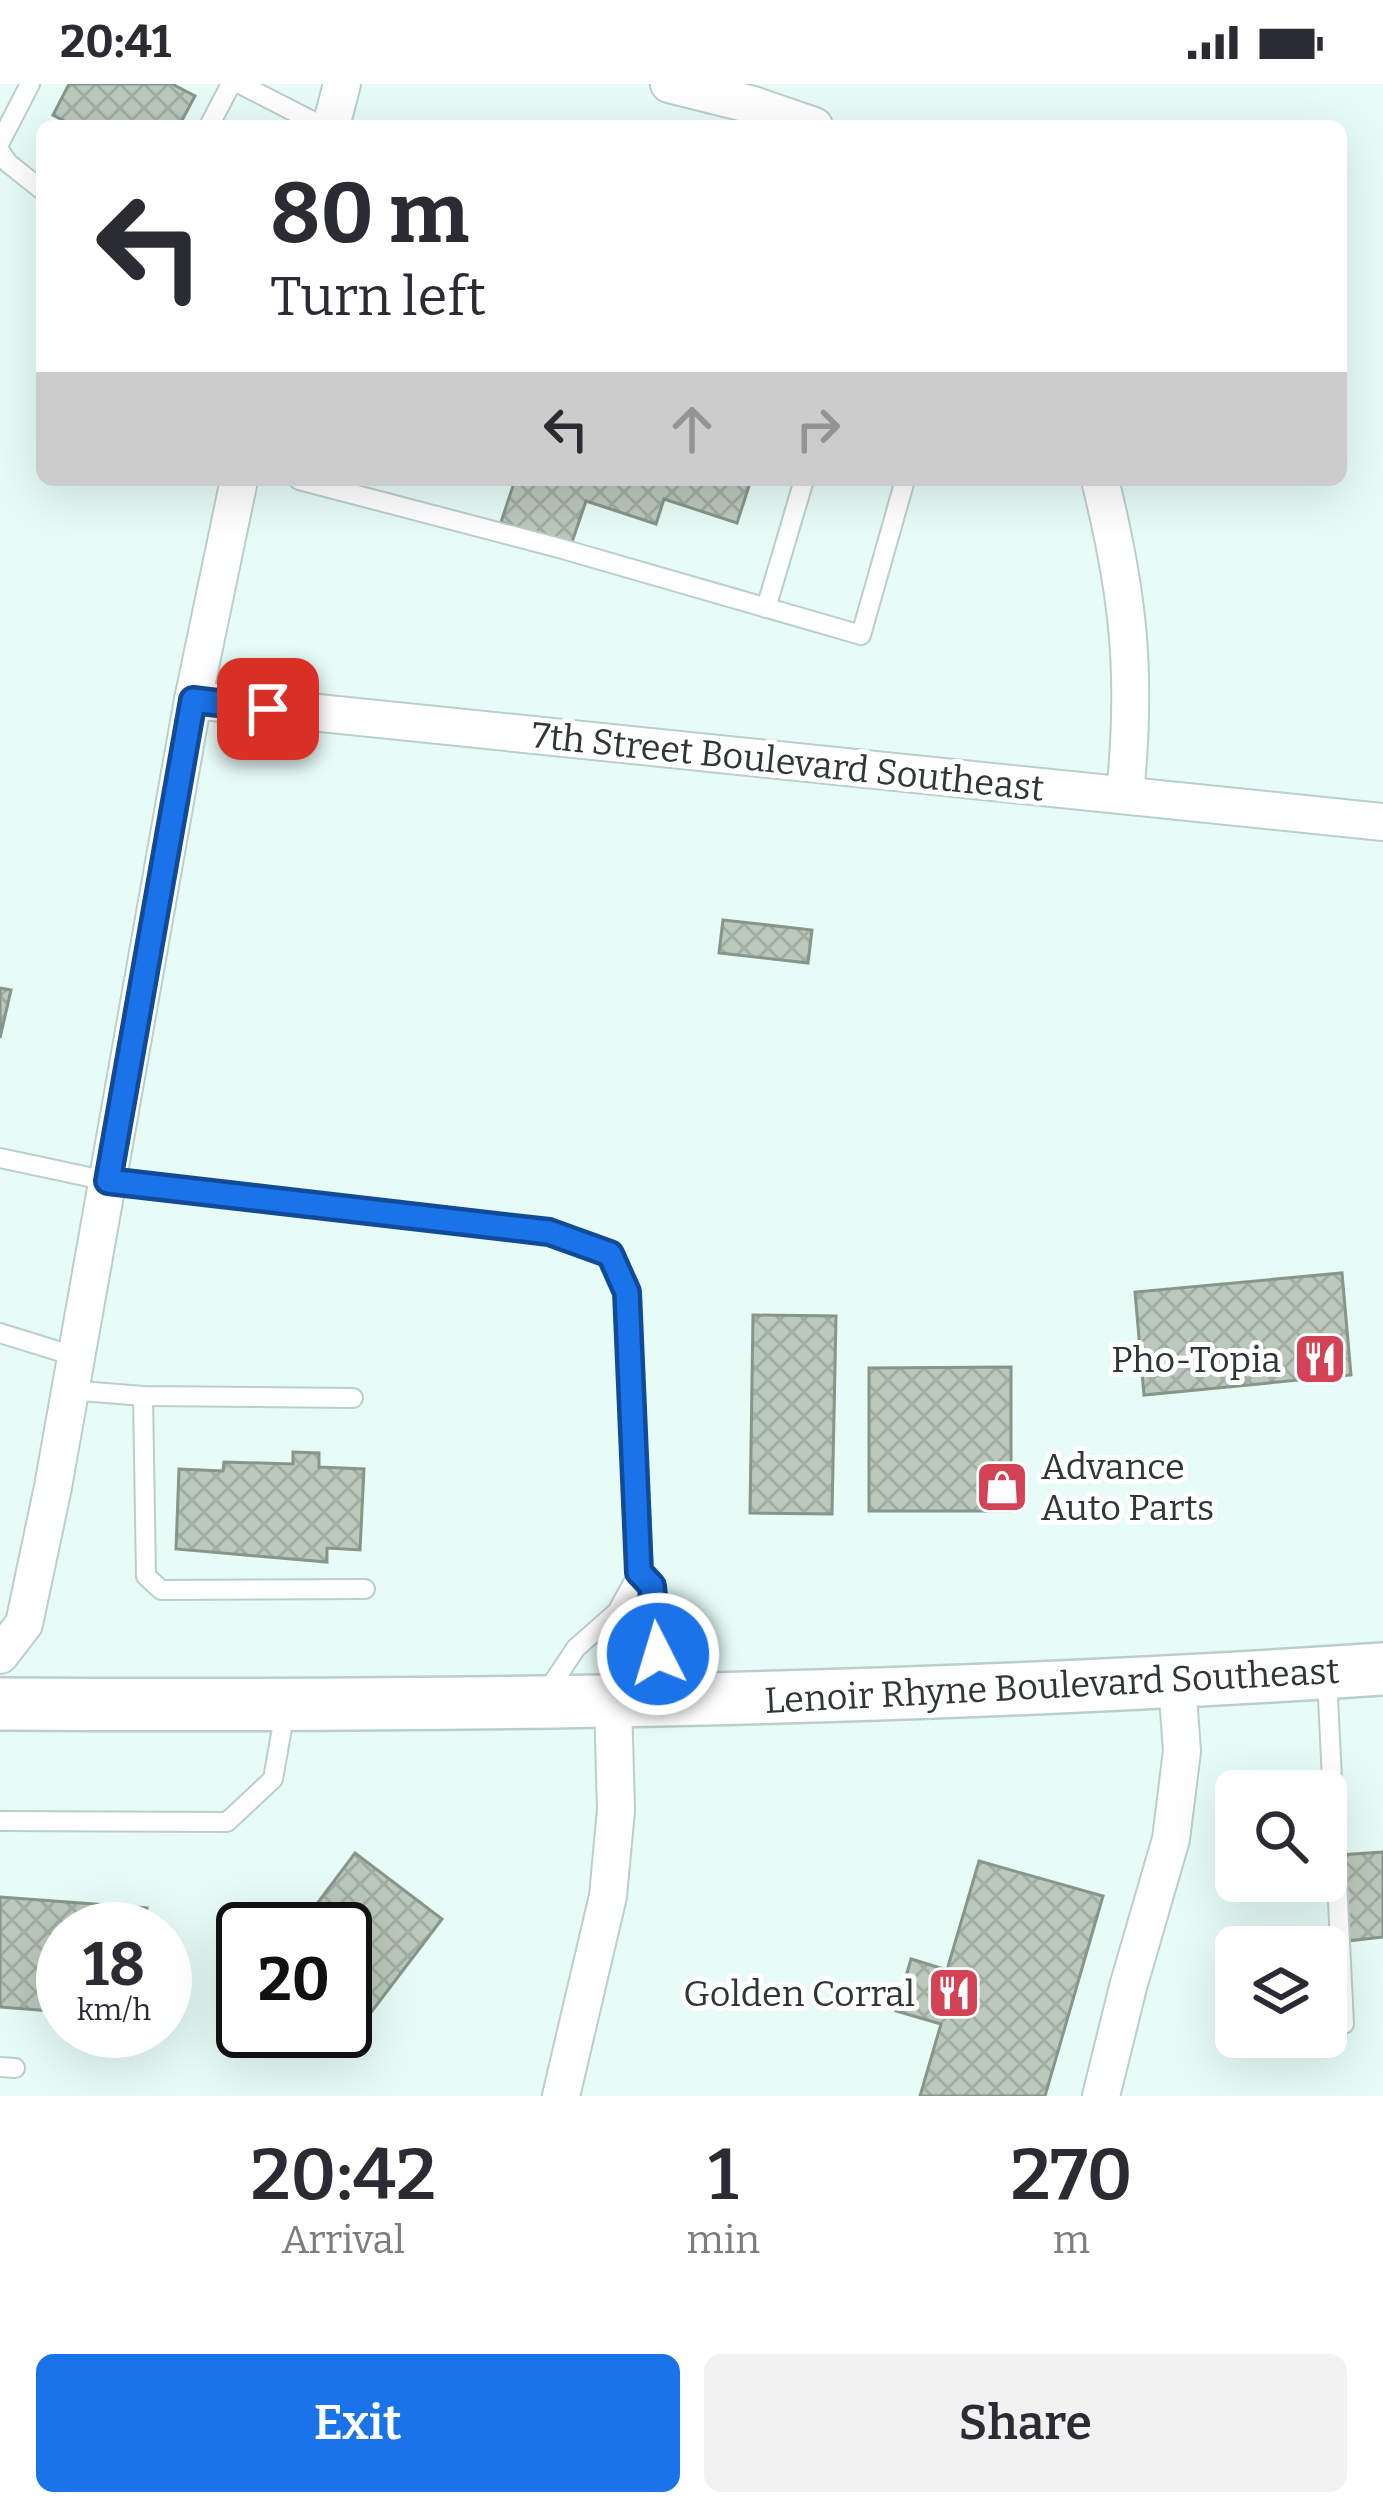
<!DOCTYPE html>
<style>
body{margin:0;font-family:Bitter,serif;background:#f2f2f3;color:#2b2b33;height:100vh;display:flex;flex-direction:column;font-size:45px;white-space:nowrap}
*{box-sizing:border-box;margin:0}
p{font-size:39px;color:#7c7c81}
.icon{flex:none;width:66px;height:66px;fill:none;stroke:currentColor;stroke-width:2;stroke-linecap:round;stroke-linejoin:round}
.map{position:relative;height:2012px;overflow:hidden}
.panel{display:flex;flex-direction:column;background:#fff;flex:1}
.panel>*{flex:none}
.top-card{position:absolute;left:36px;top:36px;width:1311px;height:366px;border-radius:18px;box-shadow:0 12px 48px #0002;background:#fff;color:#2b2b33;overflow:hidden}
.controls{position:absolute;left:1215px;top:1686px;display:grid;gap:24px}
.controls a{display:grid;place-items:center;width:132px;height:132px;border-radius:18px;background:#fff;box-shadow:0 12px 48px #0002;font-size:60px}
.speed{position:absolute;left:36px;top:1818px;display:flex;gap:24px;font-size:60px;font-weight:700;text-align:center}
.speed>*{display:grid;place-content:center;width:156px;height:156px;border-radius:50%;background:#fff;box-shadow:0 12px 48px #0002;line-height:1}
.speed small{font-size:30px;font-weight:400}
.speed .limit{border:6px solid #111;border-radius:18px;background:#fff;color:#111}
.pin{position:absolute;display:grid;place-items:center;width:102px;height:102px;color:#fff;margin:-51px;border-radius:24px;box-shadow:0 6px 18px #0006}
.me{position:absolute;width:132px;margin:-66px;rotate:355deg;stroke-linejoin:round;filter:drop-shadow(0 0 9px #0008)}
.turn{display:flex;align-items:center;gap:42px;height:252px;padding:0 36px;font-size:54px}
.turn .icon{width:156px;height:156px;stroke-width:2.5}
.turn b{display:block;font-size:84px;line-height:102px}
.lanes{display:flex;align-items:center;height:114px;padding:0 36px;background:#0003;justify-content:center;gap:60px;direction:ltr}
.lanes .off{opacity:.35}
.eta{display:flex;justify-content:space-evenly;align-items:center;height:204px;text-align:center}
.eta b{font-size:72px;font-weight:600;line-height:84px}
.cta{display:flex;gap:24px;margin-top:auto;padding:24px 36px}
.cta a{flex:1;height:138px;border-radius:18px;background:#1a73e8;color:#fff;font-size:48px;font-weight:600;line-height:138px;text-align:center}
.cta a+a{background:#f2f2f3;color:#2b2b33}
.status{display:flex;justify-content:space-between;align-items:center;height:84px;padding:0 60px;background:#fff;direction:ltr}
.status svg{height:33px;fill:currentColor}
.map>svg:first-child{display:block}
.building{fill:url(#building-cross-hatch);stroke:#889589;stroke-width:3}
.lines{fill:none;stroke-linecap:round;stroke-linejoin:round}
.service-casing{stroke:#bbcfca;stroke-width:22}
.minor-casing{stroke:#bbcfca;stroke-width:40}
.secondary-casing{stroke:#bbcfca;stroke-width:56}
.service{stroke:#fff;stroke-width:18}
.minor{stroke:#fff;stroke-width:36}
.secondary{stroke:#fff;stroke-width:51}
.route-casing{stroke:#114b97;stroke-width:30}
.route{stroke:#1a73e8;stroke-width:21}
.labels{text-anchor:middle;stroke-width:10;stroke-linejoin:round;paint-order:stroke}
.street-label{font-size:36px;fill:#2f3735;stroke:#fff}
.poi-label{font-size:36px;fill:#2f3735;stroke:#fff;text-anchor:end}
</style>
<div class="status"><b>20:41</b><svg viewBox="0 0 49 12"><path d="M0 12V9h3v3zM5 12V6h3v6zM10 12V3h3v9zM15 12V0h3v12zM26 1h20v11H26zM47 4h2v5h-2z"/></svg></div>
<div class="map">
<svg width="1383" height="2012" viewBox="0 0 1383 2012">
<defs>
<pattern id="building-cross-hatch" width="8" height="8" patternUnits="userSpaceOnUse" patternTransform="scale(3)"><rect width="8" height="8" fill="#bbc8bc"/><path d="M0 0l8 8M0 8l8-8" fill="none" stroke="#a1aca2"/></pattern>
</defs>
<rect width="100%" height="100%" fill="#e7fcf7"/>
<g class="building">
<path d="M69 0H172L195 12 179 42H74L53 31Z"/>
<path d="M515 396H514H751L737 439 664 415 656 440 586 417 571 461 501 438Z"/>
<path d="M723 836 812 846 808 879 719 869Z"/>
<path d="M0 904 11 906 0 954Z"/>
<path d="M1342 1189 1351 1291 1144 1311 1135 1208Z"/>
<path d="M753 1231 836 1232 832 1430 750 1429Z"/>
<path d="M1011 1283V1427H869V1284Z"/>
<path d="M293 1368 319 1369V1383L364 1385 360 1466 327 1464V1478L176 1465 179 1385 223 1387 224 1378 293 1380Z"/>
<path d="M1383 1768V1853L1347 1857 1340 1771Z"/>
<path d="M355 1769 442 1835 344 1964 321 1947H345V1845H298Z"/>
<path d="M979 1777 1103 1812 1045 2012H920L941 1940 896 1927 911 1875 947 1886Z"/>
<path d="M0 1813 147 1824 145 1845H63V1928L0 1923Z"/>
</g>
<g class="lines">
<g class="service-casing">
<g id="service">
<path d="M240 0 322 42"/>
<path d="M209 42 231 0"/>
<path d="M0 58 30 0"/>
<path d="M0 67 8 79 42 106"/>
<path d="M299 396 559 464 861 551 905 396"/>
<path d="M766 524 804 396"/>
<path d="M0 1074 108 1097 549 1147 610 1170 627 1208 639 1488 617 1528 576 1564 544 1612"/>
<path d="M0 1249 74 1272"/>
<path d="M69 1306 143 1312 353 1314"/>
<path d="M143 1312 146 1492 161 1506 365 1505"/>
<path d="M639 1488 652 1502 661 1610"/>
<path d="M1327 1593 1344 1940"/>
<path d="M0 1737 227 1738 273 1695 285 1627"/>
<path d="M0 1983 15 1984"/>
</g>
</g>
<g class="minor-casing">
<g id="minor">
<path d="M669 0 753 21 814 42"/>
<path d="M331 42 342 0"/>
<path d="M1100 396C1129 512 1137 592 1125 711"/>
<path d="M193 616 1383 738"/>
<path d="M0 1571 24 1540 53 1403 193 616 239 396"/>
<path d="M561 2012 608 1812 616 1726 613 1618"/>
<path d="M1101 2012 1128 1903 1171 1755 1182 1667 1177 1599"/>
</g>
</g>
<g class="secondary-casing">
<path id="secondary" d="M0 1620C462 1623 922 1616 1383 1585"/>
</g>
<use href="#service" class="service"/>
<use href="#minor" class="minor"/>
<use href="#secondary" class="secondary"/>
</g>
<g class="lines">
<g class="route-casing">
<path id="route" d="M268 625 193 616 108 1097 549 1148 610 1170 627 1208 639 1488 652 1502 658 1570"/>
</g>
<use href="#route" class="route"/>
</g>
<defs>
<g id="restaurant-square" transform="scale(2.7)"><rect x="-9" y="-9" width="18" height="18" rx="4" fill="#d34355" stroke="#fff"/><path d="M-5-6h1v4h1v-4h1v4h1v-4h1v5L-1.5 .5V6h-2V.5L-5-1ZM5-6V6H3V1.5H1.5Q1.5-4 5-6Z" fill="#fff"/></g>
<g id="shop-square" transform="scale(2.7)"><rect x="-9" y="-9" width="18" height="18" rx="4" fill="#d34355" stroke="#fff"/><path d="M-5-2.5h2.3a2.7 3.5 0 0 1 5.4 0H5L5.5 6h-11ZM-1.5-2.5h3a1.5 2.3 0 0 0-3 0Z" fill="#fff"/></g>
</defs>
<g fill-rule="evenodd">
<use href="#restaurant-square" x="1320" y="1275"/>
<use href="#shop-square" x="1002" y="1403"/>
<use href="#restaurant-square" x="954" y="1909"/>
</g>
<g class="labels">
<g class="street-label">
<text transform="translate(788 677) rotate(6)" y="13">7th Street Boulevard Southeast</text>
<text transform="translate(1052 1601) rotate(-3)" y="13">Lenoir Rhyne Boulevard Southeast</text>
</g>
<g class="poi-label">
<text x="1281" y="1288">Pho-Topia</text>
<text x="1041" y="1395" text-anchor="start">Advance<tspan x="1041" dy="41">Auto Parts</tspan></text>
<text x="915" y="1922">Golden Corral</text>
</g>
</g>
</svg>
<div class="controls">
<a><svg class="icon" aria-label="search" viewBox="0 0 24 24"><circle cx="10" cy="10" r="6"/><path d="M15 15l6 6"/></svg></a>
<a><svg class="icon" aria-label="layers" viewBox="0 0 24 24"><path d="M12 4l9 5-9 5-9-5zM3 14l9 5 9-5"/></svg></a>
</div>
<div class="speed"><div>18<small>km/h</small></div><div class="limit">20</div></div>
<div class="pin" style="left:268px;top:625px;background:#d93025"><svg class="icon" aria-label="arrive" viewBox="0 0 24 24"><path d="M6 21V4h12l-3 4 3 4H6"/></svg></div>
<svg class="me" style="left:658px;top:1570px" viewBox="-20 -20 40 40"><circle r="17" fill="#1a73e8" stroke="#fff" stroke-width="3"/><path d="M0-11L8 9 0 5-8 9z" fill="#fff"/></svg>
<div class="top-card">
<div class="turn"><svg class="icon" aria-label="left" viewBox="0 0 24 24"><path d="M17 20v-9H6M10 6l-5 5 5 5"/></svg><div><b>80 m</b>Turn left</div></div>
<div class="lanes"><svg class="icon" aria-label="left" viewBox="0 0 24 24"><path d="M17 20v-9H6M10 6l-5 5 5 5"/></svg><svg class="icon off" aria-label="ahead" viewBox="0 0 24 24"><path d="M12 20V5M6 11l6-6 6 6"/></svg><svg class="icon off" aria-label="right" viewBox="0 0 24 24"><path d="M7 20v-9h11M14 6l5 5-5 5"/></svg></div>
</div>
</div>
<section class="panel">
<div class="eta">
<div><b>20:42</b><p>Arrival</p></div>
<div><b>1</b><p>min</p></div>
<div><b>270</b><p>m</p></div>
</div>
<div class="cta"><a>Exit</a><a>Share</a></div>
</section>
